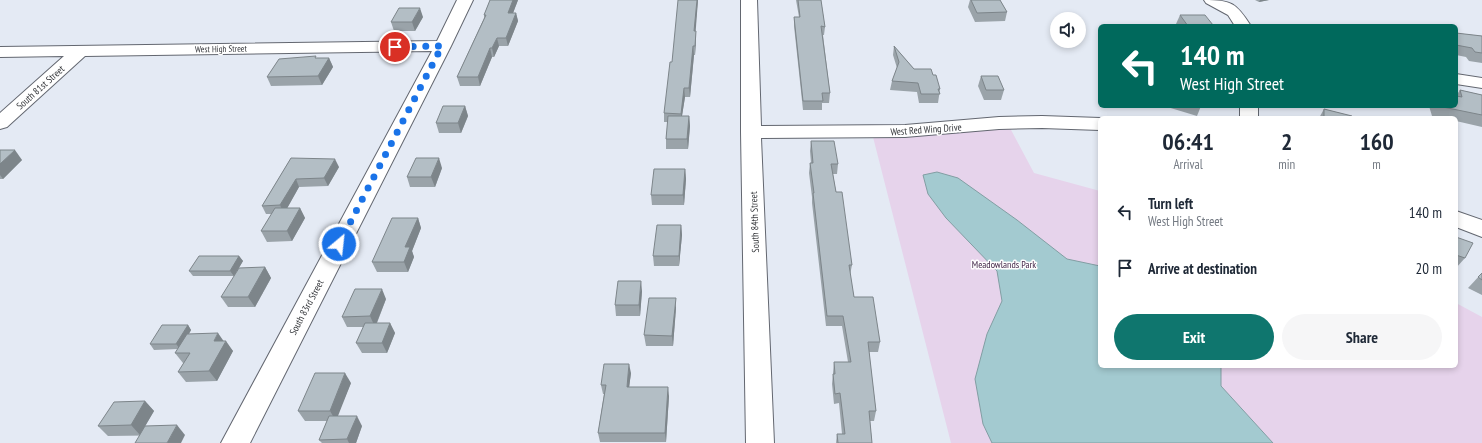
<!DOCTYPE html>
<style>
body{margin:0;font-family:"PT Sans Narrow",sans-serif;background:#f6f6f7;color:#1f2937;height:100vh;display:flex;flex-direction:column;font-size:15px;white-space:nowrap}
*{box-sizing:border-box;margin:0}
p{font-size:13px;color:#747a83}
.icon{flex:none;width:22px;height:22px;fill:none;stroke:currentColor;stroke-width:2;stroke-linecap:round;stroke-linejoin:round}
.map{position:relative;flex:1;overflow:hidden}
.side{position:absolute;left:1098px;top:116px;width:360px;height:252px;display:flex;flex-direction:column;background:#fff;border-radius:6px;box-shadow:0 2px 6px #0003}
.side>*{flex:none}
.top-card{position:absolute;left:1098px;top:24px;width:360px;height:84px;border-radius:6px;box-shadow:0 2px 6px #0003;background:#00695c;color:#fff;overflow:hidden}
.controls{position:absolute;left:1050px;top:12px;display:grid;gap:8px}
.controls a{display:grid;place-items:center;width:36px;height:36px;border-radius:50%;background:#fff;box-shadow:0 2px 6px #0003;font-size:20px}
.pin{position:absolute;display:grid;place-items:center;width:34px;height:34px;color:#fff;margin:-17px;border:2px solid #fff;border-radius:50%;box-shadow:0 1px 4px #0007}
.me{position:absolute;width:44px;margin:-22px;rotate:28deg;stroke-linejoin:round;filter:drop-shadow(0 0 3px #0008)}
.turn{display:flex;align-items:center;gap:14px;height:84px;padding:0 16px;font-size:18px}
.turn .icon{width:52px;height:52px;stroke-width:2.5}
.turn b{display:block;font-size:28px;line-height:34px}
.eta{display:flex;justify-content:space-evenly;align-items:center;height:68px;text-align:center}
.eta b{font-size:24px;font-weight:700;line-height:28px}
.button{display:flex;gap:8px;margin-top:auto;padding:8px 16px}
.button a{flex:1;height:46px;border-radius:24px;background:#0f766e;color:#fff;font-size:16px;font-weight:700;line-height:46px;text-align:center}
.button a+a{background:#f6f6f7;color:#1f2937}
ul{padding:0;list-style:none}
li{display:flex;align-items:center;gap:12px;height:56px;padding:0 16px}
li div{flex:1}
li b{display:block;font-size:15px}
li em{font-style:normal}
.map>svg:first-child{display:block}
.green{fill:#e6d3eb}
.water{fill:#a3cad0;stroke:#829ea3}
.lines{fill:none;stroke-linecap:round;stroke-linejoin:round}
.minor-casing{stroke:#636770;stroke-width:2}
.minor{fill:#fff;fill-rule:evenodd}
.wall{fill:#9aa3a9}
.shaded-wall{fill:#7d858a}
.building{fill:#b3bec5;stroke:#7d858a}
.route{stroke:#1a73e8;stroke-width:7;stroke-dasharray:0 12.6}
.labels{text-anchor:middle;stroke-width:3;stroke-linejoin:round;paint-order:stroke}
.far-street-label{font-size:9px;fill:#35373b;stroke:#fff}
.street-label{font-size:10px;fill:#35373b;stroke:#fff}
.park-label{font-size:10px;fill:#3b1e42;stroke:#fff}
</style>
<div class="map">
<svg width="1482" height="443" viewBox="0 0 1482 443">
<rect width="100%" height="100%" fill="#e4eaf4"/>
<path class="green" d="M1010 128 1034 173 1100 191V366H1456V303L1482 317V443H951L873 137 915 136Z"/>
<path class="water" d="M937 172 958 178 1017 220 1067 259 1100 266V366H1221V386L1273 443H992L983 424 975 379 987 334 1002 301 997 271 946 218 928 194 923 175Z"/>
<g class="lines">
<g class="minor-casing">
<g id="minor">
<path d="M457 0H473L451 46 250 443H221L432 51 85 56 7 127 0 129V113L64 56 0 57V47L437 41Z"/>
<path d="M741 0H757L761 126 905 125 999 117 1042 116 1100 118V130L1042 128 999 129 905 137 761 138 774 443H746L741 132Z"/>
<path d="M1204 0C1232 0 1236 3 1251 26H1235L1228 15 1206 3Z"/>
<path d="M1456 74 1482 78V88L1456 84Z"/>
<rect x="1240" y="106" width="18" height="12"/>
<path d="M1456 211 1482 220V237L1456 227Z"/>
</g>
</g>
<use href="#minor" class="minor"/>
</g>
<g class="wall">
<path d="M490 0H518L513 13H516L518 21 508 46H499L494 57H492L480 86H460L457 77 484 18V15Z"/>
<path d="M698 0 695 31 696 40 695 55H694L690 97H685L682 116H689L690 126 688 149H666V139L668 122H664V113L672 62Z"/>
<path d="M796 0H821L825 27 824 35H823L830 93 829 103H822V110H803L794 26V17H799Z"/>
<path d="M970 0H1000L1007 12 1005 21 975 22 968 7Z"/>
<path d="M1255 0H1269L1259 2Z"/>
<path d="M1180 15 1213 26H1178L1176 24Z"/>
<path d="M423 17 415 31H394L391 22Z"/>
<path d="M1456 33 1482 36V63L1469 61 1466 57 1456 55Z"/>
<path d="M894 46 914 69 933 75 940 89 938 103H919L917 92 890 90 892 81 897 68 893 55Z"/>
<path d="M317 58H329L333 67 322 85 271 86 267 77Z"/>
<path d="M981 76 1004 90 1001 100H984L978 86Z"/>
<path d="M1460 90 1482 95V127L1456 121V118H1440L1432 116 1429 106H1456V96Z"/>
<path d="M465 106 468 116 461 133H439L436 123Z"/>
<path d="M1164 106H1201L1197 116Z"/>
<path d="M1324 109 1352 118H1319Z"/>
<path d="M811 141 838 164 837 174H833L836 192 852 265 850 275 854 297 880 342 878 352H869L876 411 874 421H870L872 443H836L837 434H842L839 403 834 404 832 384 834 362H848L842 326H826L812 203V197L809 173 810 163H811L810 151Z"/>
<path d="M0 150 22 160 3 179H0Z"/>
<path d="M291 158 339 167 328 186 299 187 287 208H300L305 218 292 241 267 242 261 231 272 214H266L262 206Z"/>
<path d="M442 168 435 187H410L407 177Z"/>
<path d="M685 169 686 179 684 205H652L651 195Z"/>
<path d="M418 218 421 228 412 251 414 257 408 272H377L372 262Z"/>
<path d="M681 225 682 235 679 266H654L653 256Z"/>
<path d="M1456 237 1465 258 1456 268Z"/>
<path d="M239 256 243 261 234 276H193L189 271Z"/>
<path d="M265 267 271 278 255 307H228L221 297Z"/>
<path d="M1482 273V295L1468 288Z"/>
<path d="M642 291 640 316H616L615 305Z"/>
<path d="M386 299 377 323H390L395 333 387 353H362L356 343 364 327H347L342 317Z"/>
<path d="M676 308 673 346H646L644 335Z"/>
<path d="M188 325 191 330 189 334 223 341 233 351 217 381 186 382 178 372 184 363H183L175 353 178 349 154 350 150 344Z"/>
<path d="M631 373 629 387 669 396 666 442H600L598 433 604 394H603L601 385Z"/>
<path d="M351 383 337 416 362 426 356 443H322L319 440 327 421H305L298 411Z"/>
<path d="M145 401 154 411 145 426 185 435 108 436 98 426Z"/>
</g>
<g class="shaded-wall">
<path d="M513 0H518L510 21 508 13Z"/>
<path d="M697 0H698L695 40 694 31Z"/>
<path d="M1260 0H1269L1259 2Z"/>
<path d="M420 8 423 17 415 31 412 22Z"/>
<path d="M516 13 518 21 508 46 506 38Z"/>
<path d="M696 31V40L695 55V46Z"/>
<path d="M497 38 499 46 494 57 492 48Z"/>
<path d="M693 46 694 55 690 97 689 88Z"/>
<path d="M490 48 492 57 480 86 478 77Z"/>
<path d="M329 58 333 67 322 85 318 76Z"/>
<path d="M684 88 685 97 681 122V114Z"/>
<path d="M465 106 468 116 461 133 458 123Z"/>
<path d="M689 116 690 126 688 149 687 139Z"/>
<path d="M15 150 22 160 3 179 0 175V164Z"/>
<path d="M439 158 442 168 435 187 431 177Z"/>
<path d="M335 159 339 167 328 186 324 178Z"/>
<path d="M685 169 686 179 684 205 683 195Z"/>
<path d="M296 179 299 187 284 214 280 205Z"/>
<path d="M300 208 305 218 292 241 287 231Z"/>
<path d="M418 218 421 228 412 251 414 257 408 272 404 262 405 247Z"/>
<path d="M681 225 682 235 679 266V256Z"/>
<path d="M239 256 243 261 234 276 230 271Z"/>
<path d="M265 267 271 278 255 307 248 297Z"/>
<path d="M641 281 642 291 640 316 639 305Z"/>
<path d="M382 289 386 299 375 327 370 316Z"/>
<path d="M676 298V308L673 346 672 336Z"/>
<path d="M390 323 395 333 387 353 382 343Z"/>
<path d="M188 325 191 330 180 349 176 344Z"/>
<path d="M218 333 225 343 226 341 233 351 217 381 209 371 214 341Z"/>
<path d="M629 364 631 373 628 396 627 387Z"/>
<path d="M345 373 351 383 336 421 330 411Z"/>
<path d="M668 387 669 396 666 442 665 433Z"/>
<path d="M145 401 154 411 140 435 131 425Z"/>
<path d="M357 416 362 426 356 443H349L347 439Z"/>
<path d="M177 425 185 435 181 443H167Z"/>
</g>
<g class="building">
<path d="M490 0H513L508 13H516L506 38H497L492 48H490L478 77H457L486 15H484Z"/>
<path d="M678 0H697L694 31H696L695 46H693L689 88H684L681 114 664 113 670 62H672Z"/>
<path d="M798 0H821L825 27 821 26 830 93H822L823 101H803L794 17H800Z"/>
<path d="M971 0H1000L1007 12 977 13Z"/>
<path d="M399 8H420L412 22H391Z"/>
<path d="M1180 15H1205L1213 25V26H1188Z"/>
<path d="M1456 33 1482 36V53L1475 52 1472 48 1456 45Z"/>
<path d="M894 46 914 69H931L933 75H936L940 89H938L940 94H921L918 83 892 81 899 62Z"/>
<path d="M316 56 315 58H329L318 76 267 77 279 59Z"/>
<path d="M981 76H998L1004 90H986Z"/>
<path d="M1460 90 1482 95V115L1438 106H1456V96L1462 97Z"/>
<path d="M443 106H465L458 123H436Z"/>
<path d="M1324 109 1352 116V118H1324Z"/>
<path d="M668 116H689L687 139H666Z"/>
<path d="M811 141H834L838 164H831L836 192H842L852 265H849L854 297H873L880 342H868L876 411H869L872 443H838L837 434H845L840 393 835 394 833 374H835L834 362H851L843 316H827L813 193H814L810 163H813Z"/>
<path d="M0 150H15L0 164Z"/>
<path d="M291 158 335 159 324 178 296 179 280 205 262 206Z"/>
<path d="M416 158H439L431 177H407Z"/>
<path d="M654 169H685L683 195H651Z"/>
<path d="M275 208H300L287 231H261Z"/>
<path d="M392 218H418L405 247H410L404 262H372Z"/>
<path d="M657 225H681L679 256H653Z"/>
<path d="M1456 237 1473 243 1465 258 1456 255Z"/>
<path d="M199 256H239L230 271H189Z"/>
<path d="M265 267 248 297H221L239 268Z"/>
<path d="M1482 273V280L1478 277Z"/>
<path d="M618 281H641L639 305H615Z"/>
<path d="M355 289H382L370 316 342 317Z"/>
<path d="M649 298H676L672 336 644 335Z"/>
<path d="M365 323H390L382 343H356Z"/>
<path d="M162 325H188L176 344H150Z"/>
<path d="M218 333 214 341H226L209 371 178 372 190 353H175L187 334Z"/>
<path d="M604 364H629L627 387H668L665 433H598L606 385H601Z"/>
<path d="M315 373H345L330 411H298Z"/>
<path d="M145 401 131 425 98 426 114 402Z"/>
<path d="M329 416H357L347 439 319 440Z"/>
<path d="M177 425 167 443H135L145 426Z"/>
</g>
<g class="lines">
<path class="route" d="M339 244 442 46 395 47"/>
</g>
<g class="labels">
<g class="far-street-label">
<text transform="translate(221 49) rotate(-1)" y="3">West High Street</text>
</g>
<g class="street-label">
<text transform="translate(40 87) rotate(-42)" y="4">South 81st Street</text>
<text transform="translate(926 129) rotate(-4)" y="4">West Red Wing Drive</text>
<text transform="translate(754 222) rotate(-92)" y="4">South 84th Street</text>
<text transform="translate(306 307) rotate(-62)" y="4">South 83rd Street</text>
</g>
<g class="park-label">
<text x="1004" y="268">Meadowlands Park</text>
</g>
</g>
</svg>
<div class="controls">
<a><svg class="icon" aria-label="sound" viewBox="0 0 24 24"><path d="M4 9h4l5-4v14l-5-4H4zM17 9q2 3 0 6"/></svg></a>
</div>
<div class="pin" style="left:395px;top:47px;background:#d93025"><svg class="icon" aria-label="arrive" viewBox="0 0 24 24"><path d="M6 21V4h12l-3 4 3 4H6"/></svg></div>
<svg class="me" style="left:339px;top:244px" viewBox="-20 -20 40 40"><circle r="17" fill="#1a73e8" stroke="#fff" stroke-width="3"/><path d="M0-11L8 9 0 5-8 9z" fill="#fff"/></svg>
<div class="top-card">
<div class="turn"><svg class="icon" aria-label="left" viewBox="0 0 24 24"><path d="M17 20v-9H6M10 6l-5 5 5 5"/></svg><div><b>140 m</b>West High Street</div></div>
</div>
<section class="side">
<div class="eta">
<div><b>06:41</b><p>Arrival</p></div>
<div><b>2</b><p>min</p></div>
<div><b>160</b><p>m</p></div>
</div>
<ul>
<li><svg class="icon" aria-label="left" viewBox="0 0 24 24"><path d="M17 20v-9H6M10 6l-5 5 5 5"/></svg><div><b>Turn left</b><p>West High Street</p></div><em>140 m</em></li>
<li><svg class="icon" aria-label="arrive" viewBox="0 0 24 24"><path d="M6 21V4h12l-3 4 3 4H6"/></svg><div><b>Arrive at destination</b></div><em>20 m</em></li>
</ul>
<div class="button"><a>Exit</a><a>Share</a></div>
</section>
</div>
